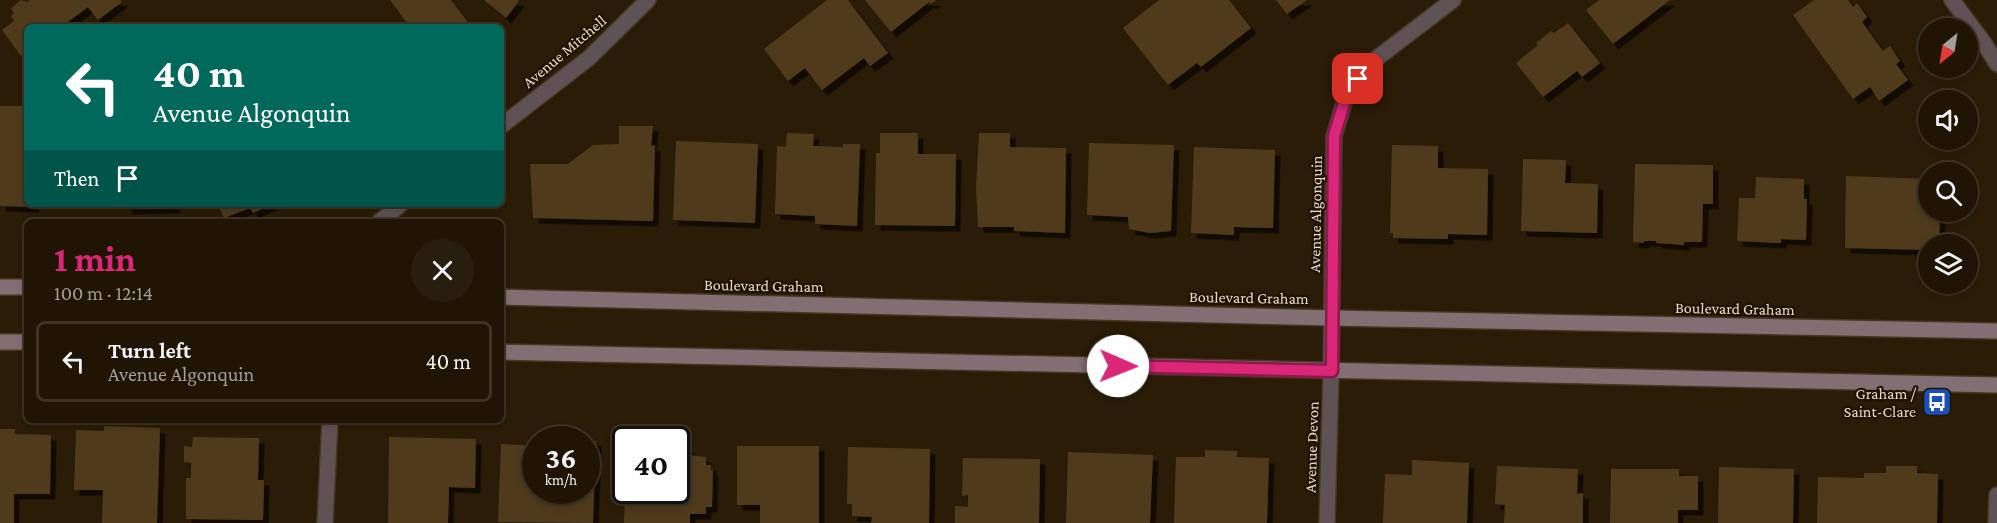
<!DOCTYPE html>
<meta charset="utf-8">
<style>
body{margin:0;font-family:"Crimson Pro",serif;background:#281e0f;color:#f1f3f6;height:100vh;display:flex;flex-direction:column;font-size:22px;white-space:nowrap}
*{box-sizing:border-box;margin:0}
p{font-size:20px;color:#a29f9a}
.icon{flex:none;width:33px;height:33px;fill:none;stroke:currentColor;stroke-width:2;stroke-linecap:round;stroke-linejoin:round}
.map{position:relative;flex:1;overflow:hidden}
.details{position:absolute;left:24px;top:219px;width:480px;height:204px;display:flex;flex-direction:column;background:#201505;border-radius:9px;box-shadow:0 3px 9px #0003,0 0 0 2px #3d3427}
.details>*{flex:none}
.banner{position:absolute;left:24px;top:24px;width:480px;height:183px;border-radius:9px;box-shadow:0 3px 9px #0003,0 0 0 2px #3d3427;background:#00695c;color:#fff;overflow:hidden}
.needle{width:39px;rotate:210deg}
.tools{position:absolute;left:1918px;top:18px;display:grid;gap:12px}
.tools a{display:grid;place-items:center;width:60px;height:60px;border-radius:50%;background:#201505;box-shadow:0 3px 9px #0003,0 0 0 2px #3d3427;font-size:30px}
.speed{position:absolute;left:522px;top:426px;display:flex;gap:12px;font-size:30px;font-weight:700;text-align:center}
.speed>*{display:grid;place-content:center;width:78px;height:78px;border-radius:50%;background:#201505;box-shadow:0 3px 9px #0003,0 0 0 2px #3d3427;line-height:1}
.speed small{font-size:15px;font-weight:400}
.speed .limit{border:3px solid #111;border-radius:9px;background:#fff;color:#111}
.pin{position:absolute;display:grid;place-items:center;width:51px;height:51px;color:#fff;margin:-26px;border-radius:12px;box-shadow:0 3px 9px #0006}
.me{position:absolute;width:66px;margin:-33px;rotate:91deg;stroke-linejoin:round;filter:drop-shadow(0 0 4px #0008)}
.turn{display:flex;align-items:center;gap:21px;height:126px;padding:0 30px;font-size:27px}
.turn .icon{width:78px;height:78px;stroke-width:2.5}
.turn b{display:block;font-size:42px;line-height:51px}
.then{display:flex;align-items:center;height:57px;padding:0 30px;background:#0003;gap:12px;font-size:22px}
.round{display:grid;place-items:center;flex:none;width:63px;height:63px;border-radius:32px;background:#281e0f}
.overview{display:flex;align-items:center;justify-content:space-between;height:102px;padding:0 30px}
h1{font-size:36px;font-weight:700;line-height:45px;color:#db2777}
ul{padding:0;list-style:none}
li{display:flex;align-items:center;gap:18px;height:81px;margin:0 12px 9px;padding:0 18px;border:3px solid #3d3427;border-radius:9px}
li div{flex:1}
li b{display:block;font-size:22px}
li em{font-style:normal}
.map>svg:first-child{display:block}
.building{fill:#4f3b1e;filter:url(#shadow)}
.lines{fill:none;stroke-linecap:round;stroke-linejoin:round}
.street-casing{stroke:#453723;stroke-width:18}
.secondary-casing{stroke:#453723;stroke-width:18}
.street{stroke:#5f5255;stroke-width:15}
.secondary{stroke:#836e73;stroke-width:15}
.route-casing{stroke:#8e194d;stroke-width:15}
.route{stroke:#db2777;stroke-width:10}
.labels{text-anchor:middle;stroke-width:4.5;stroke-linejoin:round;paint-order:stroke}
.street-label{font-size:16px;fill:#e4dace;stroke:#211301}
.poi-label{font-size:16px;fill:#e4dace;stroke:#211301;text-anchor:end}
</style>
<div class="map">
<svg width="1997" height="523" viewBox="0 0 1997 523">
<defs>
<filter id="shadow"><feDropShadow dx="5.5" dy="5.5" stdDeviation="0" flood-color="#0009"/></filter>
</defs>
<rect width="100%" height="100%" fill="#2b1c07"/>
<g class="building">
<path d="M21 0 27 2 30 0H120L122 2 98 20 88 7 61 27H27V52L21 56 2 30 14 21 11 16 14 13 11 8Z"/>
<path d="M390 0H451L472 27H410Z"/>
<path d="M484 0H518L519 1 506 18Z"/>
<path d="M827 0H848L888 53 870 66 864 58 822 90 805 68 788 81 764 49Z"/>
<path d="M865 0H936L931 4 929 2 891 32Z"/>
<path d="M1159 0H1229L1251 28 1201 67 1197 63 1168 85 1123 28Z"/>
<path d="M1276 0H1307L1287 14Z"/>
<path d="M1599 0H1670L1613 44 1586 10Z"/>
<path d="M1814 0H1848L1853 7 1857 3 1867 17 1862 22 1883 51 1890 46 1900 61 1896 64 1908 80 1879 101 1870 87 1853 99 1793 15Z"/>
<path d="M1568 23 1600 63 1582 77 1577 71 1543 97 1516 63 1538 45 1536 43 1551 31 1554 33Z"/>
<path d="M0 106H27V204H34V207L0 206Z"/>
<path d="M619 126H653L651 146 655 145 653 221 533 218 530 164H568L593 145 619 144Z"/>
<path d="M787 133 814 134 813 146 843 147V144H860L857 226 815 224V216L775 214 777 146 786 147Z"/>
<path d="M880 133H918V154H956L955 226 875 225 876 153H880Z"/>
<path d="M979 133H1010V147L1066 148 1065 233 1014 231V227H978L976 187Z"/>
<path d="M676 141 758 144 755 223 673 220Z"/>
<path d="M1089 143 1174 145 1171 231 1150 233 1129 229 1128 217 1087 215Z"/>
<path d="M1392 145 1438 146V168L1488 169 1487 235 1448 234V239L1393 238V233H1390Z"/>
<path d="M1194 147 1275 150 1273 228 1234 227V235L1191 233Z"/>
<path d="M1523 159 1566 160 1565 183 1598 184 1597 233 1521 231Z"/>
<path d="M1635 164 1713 165V204H1703L1702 242H1684V245L1656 243V241H1644V243L1633 242Z"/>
<path d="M1846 176 1929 179V212H1940L1939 244H1929V250L1845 248Z"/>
<path d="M1756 177 1804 179V199H1807L1806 240 1781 239V243L1737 241 1739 198H1755Z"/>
<path d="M127 204H175V208L126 209Z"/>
<path d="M218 204H274L253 213 250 208 224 218Z"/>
<path d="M104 426 160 428 157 523H102L103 490H74L76 430 104 431Z"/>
<path d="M0 429H15V434L51 435 50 494H14V523H0Z"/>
<path d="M193 437 259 438 258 480H264L263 520 186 519V478H191V463L184 462V446L192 447Z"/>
<path d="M389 437 476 439 475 488 449 487 448 523H388Z"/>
<path d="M586 441H596L593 523 498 522 501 444 536 446V490H586Z"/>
<path d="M737 446H819V523H760V505H737Z"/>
<path d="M848 447 930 449 929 523H871L872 517 852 516V504H847Z"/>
<path d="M676 448H690L689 455 706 457V465H711V470H713L712 507H706V514H690V523H624L625 490H676Z"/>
<path d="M1205 450 1237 451V457L1269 458 1267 523H1174L1176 457H1205Z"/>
<path d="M1068 452 1153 455 1150 523H1066Z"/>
<path d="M963 458 1040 459 1039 523H955V506L968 507V495L962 496Z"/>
<path d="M1412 460 1469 463 1467 523H1383L1385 474 1412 475Z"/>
<path d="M1497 466 1578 469 1577 494 1583 493V523H1504L1505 505 1495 504Z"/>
<path d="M1886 466H1917V473L1938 474 1937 523H1817L1818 477 1864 478V473H1886Z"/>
<path d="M1719 467 1794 469 1793 523H1718Z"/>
<path d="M1611 469H1679V476H1698V510H1678V523H1610Z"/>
</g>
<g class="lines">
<g class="street-casing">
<g id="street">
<path d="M1952 0 1984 43 1997 64"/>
<path d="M501 126 589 58 648 0"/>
<path d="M379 222 401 204"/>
<path d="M325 523 330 420"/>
<path d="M1327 523 1331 371 1334 136 1347 93 1368 65 1453 0"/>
<path d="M1996 523 1997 495"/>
</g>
</g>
<g class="secondary-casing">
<g id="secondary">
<path d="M0 287H27"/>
<path d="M501 297 1332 318 1997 331"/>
<path d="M0 342H27"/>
<path d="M501 352 1997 385"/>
</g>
</g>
<use href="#street" class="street"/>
<use href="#secondary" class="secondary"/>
</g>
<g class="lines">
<g class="route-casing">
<path id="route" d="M1118 366 1332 371 1334 136 1347 93 1358 79"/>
</g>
<use href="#route" class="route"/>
</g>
<defs>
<g id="bus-square" transform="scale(1.5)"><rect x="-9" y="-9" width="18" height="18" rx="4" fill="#1a4fb4" stroke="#211301"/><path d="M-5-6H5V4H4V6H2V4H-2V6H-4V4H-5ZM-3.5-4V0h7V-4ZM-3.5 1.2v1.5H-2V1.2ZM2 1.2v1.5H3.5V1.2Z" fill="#fff"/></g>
</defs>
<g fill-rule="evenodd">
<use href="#bus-square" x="1937" y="402"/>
</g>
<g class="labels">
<g class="street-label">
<text transform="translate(564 51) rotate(-40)" y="6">Avenue Mitchell</text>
<text transform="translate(1315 214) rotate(-89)" y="6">Avenue Algonquin</text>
<text transform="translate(764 285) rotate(1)" y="6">Boulevard Graham</text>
<text transform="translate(1249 297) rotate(1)" y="6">Boulevard Graham</text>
<text transform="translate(1735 308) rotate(1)" y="6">Boulevard Graham</text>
<text transform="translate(1311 447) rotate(-88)" y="6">Avenue Devon</text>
</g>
<g class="poi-label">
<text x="1916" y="399">Graham /<tspan x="1916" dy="18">Saint-Clare</tspan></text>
</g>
</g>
</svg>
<div class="tools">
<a><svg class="needle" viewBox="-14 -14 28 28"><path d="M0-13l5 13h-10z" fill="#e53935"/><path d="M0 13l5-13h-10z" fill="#a29f9a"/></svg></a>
<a><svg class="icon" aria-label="sound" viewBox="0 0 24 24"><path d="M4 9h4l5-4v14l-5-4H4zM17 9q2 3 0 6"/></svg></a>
<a><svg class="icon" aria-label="search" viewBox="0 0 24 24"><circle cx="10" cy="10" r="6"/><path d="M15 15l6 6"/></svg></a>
<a><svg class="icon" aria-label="layers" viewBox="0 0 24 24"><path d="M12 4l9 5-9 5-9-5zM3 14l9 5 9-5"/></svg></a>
</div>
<div class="speed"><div>36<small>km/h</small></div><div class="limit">40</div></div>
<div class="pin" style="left:1358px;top:79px;background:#d93025"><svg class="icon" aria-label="arrive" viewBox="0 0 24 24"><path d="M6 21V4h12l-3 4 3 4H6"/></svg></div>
<svg class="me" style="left:1118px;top:366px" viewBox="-20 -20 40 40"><circle r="19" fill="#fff"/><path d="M0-13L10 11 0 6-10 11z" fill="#db2777"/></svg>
<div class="banner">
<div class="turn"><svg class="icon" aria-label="left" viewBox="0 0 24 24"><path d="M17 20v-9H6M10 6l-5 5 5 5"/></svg><div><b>40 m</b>Avenue Algonquin</div></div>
<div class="then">Then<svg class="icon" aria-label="arrive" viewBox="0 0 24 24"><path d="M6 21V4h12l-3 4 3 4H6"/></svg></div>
</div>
<section class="details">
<div class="overview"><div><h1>1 min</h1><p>100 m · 12:14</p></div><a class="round"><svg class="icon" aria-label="close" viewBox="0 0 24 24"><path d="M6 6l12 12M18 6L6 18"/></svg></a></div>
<ul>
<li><svg class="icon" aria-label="left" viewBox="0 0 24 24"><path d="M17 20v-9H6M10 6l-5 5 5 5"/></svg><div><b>Turn left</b><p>Avenue Algonquin</p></div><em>40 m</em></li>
</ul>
</section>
</div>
